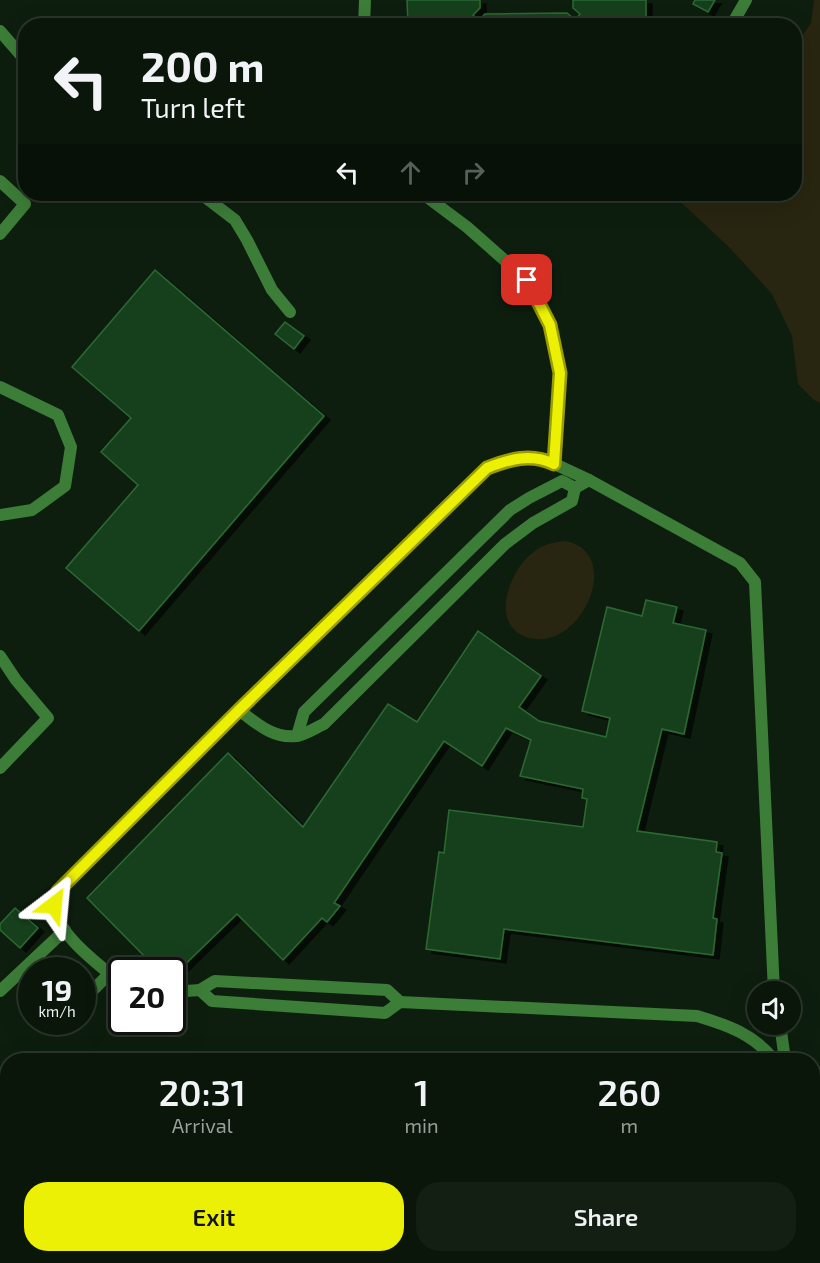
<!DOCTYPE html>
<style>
body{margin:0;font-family:"Exo 2",sans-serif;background:#131f13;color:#f1f3f6;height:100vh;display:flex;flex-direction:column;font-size:22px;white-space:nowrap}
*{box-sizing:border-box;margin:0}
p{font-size:20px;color:#999f9c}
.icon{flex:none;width:33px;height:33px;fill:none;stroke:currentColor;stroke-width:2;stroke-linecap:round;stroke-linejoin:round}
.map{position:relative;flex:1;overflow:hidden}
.sheet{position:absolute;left:0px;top:1053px;width:820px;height:210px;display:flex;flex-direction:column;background:#0a160a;border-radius:24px 24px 0 0;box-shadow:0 6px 24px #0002,0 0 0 2px #2a352b}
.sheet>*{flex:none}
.top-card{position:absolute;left:18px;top:18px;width:784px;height:183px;border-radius:24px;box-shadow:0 6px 24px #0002,0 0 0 2px #2a352b;background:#0a160a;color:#f1f3f6;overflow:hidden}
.controls{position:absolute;left:747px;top:981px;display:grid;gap:12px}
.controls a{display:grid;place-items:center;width:54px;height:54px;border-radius:50%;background:#0a160a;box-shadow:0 6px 24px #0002,0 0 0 2px #2a352b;font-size:30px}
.speed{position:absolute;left:18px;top:957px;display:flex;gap:12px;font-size:30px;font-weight:700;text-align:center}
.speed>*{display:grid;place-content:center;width:78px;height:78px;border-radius:50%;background:#0a160a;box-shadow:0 6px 24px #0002,0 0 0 2px #2a352b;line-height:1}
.speed small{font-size:15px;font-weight:400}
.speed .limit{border:3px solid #111;border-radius:9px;background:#fff;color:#111}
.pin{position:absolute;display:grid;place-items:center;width:51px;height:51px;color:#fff;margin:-26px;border-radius:12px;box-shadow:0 3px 9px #0006}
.me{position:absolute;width:66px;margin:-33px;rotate:29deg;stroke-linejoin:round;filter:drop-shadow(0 0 4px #0008)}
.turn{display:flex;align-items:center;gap:21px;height:126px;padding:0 24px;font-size:27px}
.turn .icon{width:78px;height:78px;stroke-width:2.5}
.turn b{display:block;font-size:42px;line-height:51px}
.lanes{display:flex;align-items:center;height:57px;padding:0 24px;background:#0003;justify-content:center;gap:30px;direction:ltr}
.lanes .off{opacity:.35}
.eta{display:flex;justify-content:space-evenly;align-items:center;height:102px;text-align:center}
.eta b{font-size:36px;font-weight:600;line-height:42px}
.action{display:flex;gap:12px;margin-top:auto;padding:12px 24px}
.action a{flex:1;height:69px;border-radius:24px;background:#ecf005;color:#111;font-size:24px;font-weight:600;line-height:69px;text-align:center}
.action a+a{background:#131f13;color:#f1f3f6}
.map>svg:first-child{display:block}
.green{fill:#282510}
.building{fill:#193f1e;stroke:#2c6a33;stroke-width:1.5;filter:url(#shadow)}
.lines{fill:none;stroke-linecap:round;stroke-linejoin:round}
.service{stroke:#3c7d38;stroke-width:12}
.route-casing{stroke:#999c03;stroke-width:15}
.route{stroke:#ecf005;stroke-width:10}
</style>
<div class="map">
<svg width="820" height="1263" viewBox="0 0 820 1263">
<defs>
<filter id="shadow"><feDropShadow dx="6" dy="4" stdDeviation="0" flood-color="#0009"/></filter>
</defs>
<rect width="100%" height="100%" fill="#0d1e0e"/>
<g class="green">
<path d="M814 0H820V403L814 400 798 384 792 336 772 294 730 248 672 194H795V46L811 23Z"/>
<path d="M565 541C627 552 579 659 524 636 490 622 510 571 531 554 541 545 552 542 565 541Z"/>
</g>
<g class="building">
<path d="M407 0H480V8L473 15 479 21 485 14 567 13 575 20 580 14 573 8V0H646V26H408Z"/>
<path d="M695 0H715L708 12 693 4Z"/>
<path d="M155 270 324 416 139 631 66 568 138 485 101 452 131 418 72 367Z"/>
<path d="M285 322 304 336 294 349 275 334Z"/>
<path d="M646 600 677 607 673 623 706 630 684 734 662 729 637 831 717 842 716 852 722 853 713 918 717 919 713 955 504 929 500 959 426 949 439 852 444 853 449 810 583 827 587 799 582 798 583 789 520 776 531 740 506 728 482 766 444 741 334 903 340 906 327 922 322 918 283 960 237 914 172 977V970H158L87 898 228 753 303 827 388 704 417 722 478 631 541 676 519 707 539 721 606 737 610 718 582 711 607 607 642 616Z"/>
<path d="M15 908 38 928 20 948 0 930V924Z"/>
</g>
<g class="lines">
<g class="service">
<path d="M364 26 365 0"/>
<path d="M731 26 746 0"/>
<path d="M0 31 26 61"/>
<path d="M0 181 25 204 0 234"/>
<path d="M201 194 235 220 247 240 272 290 290 312"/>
<path d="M423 194 467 227 527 280 551 325 560 373 554 464"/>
<path d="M0 387 58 415 71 447 65 486 32 510 0 515"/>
<path d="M0 656 16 680 48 718 0 768"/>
<path d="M239 710C256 723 273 739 296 736 305 735 315 728 324 724L505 544 533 523 572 501 575 488 589 480"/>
<path d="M297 736 304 712 510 510 529 498 562 481 575 488"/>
<path d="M122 984C101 966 55 934 55 905 55 900 57 895 58 890L239 710 487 468 506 461 523 457 544 459 589 480 740 563 755 582 774 992"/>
<path d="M200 990 212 1001 385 1013 400 1002 697 1016C727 1025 754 1034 774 1060"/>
<path d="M0 991 65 930"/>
<path d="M172 992 200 990 215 981 387 990 400 1002"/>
<path d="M82 1001 109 974"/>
<path d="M780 1024 785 1060"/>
<path d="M788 1256V1263"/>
</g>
</g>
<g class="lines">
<g class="route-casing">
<path id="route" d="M54 905 58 891 239 710 487 468C510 459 531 453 554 464L560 373 550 325 527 280"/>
</g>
<use href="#route" class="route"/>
</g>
</svg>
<div class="controls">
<a><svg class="icon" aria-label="sound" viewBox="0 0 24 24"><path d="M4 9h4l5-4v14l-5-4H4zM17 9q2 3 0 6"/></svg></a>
</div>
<div class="speed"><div>19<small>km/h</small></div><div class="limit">20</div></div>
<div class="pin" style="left:527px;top:280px;background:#d93025"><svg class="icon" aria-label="arrive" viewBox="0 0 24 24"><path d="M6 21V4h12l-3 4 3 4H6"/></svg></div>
<svg class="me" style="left:54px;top:905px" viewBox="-20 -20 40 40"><path d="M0-17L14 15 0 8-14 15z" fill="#ecf005" stroke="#fff" stroke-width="4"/></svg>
<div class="top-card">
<div class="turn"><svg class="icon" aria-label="left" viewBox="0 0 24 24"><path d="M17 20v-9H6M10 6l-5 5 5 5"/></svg><div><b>200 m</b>Turn left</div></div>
<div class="lanes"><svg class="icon" aria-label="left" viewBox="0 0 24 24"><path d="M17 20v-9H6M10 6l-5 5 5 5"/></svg><svg class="icon off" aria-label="ahead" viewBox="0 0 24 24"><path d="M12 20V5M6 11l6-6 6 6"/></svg><svg class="icon off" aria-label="right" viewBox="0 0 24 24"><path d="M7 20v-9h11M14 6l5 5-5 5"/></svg></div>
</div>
<section class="sheet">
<div class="eta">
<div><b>20:31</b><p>Arrival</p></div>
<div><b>1</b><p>min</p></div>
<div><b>260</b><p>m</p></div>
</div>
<div class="action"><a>Exit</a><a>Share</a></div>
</section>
</div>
